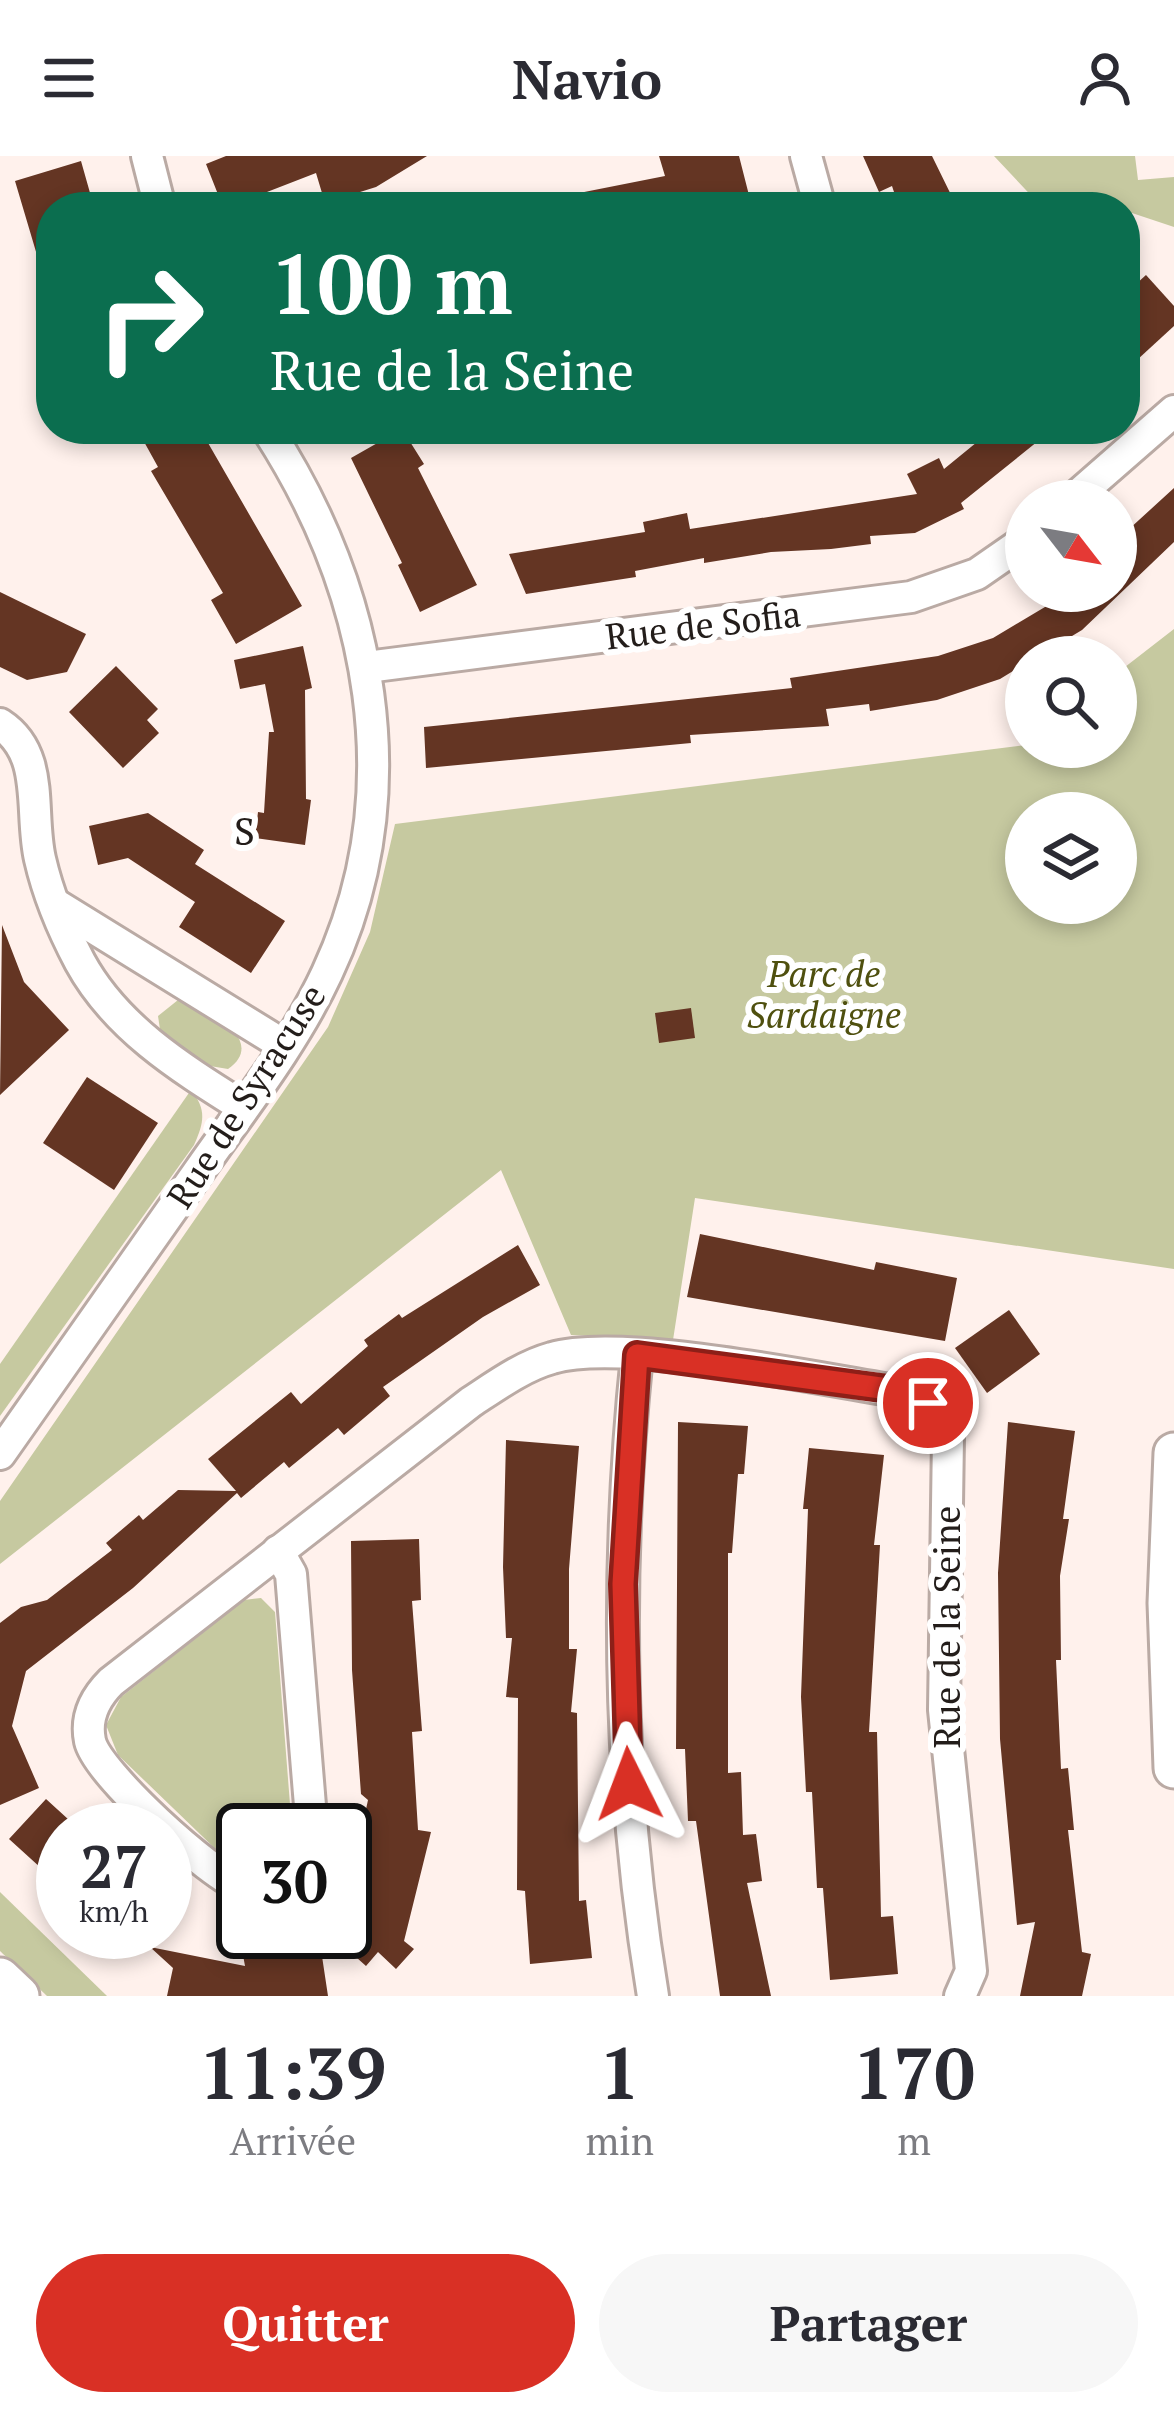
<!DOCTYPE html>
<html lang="fr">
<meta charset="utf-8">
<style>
body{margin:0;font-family:"PT Serif",serif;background:#f7f7f7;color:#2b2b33;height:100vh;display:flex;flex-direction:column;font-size:45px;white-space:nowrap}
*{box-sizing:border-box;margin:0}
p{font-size:39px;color:#7c7c81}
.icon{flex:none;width:66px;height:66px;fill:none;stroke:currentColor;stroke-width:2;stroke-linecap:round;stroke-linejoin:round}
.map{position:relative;height:1840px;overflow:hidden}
.side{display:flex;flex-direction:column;background:#fff;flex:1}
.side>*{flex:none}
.hud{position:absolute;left:36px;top:36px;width:1104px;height:252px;border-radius:48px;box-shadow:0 6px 18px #0003;background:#0b6e4f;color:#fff;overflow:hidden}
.needle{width:78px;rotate:121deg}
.tools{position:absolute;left:1005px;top:324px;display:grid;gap:24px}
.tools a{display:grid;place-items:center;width:132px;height:132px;border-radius:50%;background:#fff;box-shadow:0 6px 18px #0003;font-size:60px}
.speed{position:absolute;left:36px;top:1647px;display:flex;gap:24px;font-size:60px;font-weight:700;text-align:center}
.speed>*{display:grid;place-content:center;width:156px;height:156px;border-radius:50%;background:#fff;box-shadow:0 6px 18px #0003;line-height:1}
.speed small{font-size:30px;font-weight:400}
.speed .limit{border:6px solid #111;border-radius:18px;background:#fff;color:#111}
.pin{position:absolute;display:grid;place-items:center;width:102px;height:102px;color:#fff;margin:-51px;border:6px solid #fff;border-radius:50%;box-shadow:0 3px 12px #0007}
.me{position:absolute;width:132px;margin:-66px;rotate:357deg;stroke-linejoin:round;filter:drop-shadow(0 0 9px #0008)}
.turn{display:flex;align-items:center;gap:42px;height:252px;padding:0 36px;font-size:54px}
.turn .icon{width:156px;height:156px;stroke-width:2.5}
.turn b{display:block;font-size:84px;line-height:102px}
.eta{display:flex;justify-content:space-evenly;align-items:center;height:204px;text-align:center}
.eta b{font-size:72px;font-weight:700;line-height:84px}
.action{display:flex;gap:24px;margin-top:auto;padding:24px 36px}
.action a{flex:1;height:138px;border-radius:72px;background:#d93025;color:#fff;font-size:48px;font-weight:700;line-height:138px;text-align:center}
.action a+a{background:#f7f7f7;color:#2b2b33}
header{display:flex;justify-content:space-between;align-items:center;height:156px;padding:0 36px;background:#fff;font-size:54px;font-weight:700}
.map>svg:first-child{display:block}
.green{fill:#c6c9a0;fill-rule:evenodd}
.building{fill:#643523}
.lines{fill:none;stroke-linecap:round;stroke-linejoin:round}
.minor-casing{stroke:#baaaa4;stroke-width:36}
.tertiary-casing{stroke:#baaaa4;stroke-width:45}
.minor{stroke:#fff;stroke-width:30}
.tertiary{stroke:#fff;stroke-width:39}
.route-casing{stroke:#8d1f18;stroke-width:30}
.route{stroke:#d93025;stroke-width:21}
.labels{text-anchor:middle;stroke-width:12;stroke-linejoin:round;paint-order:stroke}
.street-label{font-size:36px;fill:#231d1a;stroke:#fff}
.park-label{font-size:36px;font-style:italic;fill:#4f500f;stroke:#fff}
.neighbourhood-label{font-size:39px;letter-spacing:3px;fill:#231d1a;stroke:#fff}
</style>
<header><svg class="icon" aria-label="menu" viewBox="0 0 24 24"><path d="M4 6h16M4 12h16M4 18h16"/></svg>Navio<svg class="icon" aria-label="person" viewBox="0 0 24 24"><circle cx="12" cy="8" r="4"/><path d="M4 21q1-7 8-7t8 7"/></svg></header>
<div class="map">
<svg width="1174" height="1840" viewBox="0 0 1174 1840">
<rect width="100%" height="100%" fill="#fff1ec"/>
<g class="green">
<path d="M994 0H1135L1138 24 1174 21V71L1132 57 1125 62V51H1042Z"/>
<path d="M1174 473V1113L695 1042 673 1184 571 1179 501 1014 0 1408V1345L328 871 370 776 395 668 1026 589 1116 591V518ZM1026 657H1116V747H1026Z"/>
<path d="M178 844C206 849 269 885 228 913L204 909 161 880 158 860Z"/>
<path d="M191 934C207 954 204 966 194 989L0 1260V1208Z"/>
<path d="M261 1442 275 1456 292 1674H243V1713L229 1706 118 1599 106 1569 121 1541 244 1444Z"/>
<path d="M0 1736 107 1840H47L0 1795Z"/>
</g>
<g class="building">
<path d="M226 0H427L376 31 325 47 316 17 267 36 274 51H223L206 8Z"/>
<path d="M659 0H739L752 51H565L564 40 665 20Z"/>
<path d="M863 0H932L957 51H899L892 30 879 36Z"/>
<path d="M81 5 94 51H51V125L45 126 15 25Z"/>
<path d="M1146 119 1174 150V170L1125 215V138Z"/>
<path d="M137 273H200L302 450 236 488 211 444 223 437 151 315 158 311Z"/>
<path d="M402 273 424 308 418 312 477 429 420 456 398 409 402 407 351 302Z"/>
<path d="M993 273H1053L961 347 964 353 915 377 870 380 871 388 831 393 771 396 704 407V402L635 415 636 421 526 438 509 398 645 376 643 366 687 357 690 373 917 338 907 318 939 302 944 313Z"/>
<path d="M1174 332V386L1082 474 1037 501H1026V507L1000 523 937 544 870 555 869 548 826 553 829 570 690 579 691 587 426 612 424 571 792 532 790 522 938 500 993 482 1050 448 1038 435H1116V385Z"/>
<path d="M0 436 86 478 67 516 27 524 0 511Z"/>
<path d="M303 490 312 532 305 534 306 643 311 644 305 689 255 682 258 656 264 657 269 576H274L265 528 240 533 234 504Z"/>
<path d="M116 510 158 553 147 564 159 577 123 612 69 556Z"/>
<path d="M148 657 204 694 195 708 285 765 251 817 179 771 195 746 128 702 98 709 89 670Z"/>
<path d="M2 769 24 826 69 874 0 939Z"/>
<path d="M691 852 695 882 659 887 655 857Z"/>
<path d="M87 921 158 967 114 1034 43 987Z"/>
<path d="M700 1078 874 1114 876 1106 957 1122 945 1185 687 1141Z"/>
<path d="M518 1089 540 1129 483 1161 383 1231 390 1240 344 1279 338 1272 289 1312 284 1306 241 1342 237 1337 133 1432 26 1515 12 1570 39 1632 0 1649V1467L21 1451 47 1444 112 1394 106 1387 139 1359 143 1364 178 1334 236 1335 208 1303 291 1236 301 1248 368 1190 364 1184 399 1158 402 1162Z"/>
<path d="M1009 1154 1040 1198 987 1237 955 1192Z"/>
<path d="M678 1266 748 1270 744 1318H738L732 1397H728V1617L741 1616 743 1679 756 1678 762 1725 747 1727 771 1840H720L696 1665H688L685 1593H676Z"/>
<path d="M1008 1266 1075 1275 1063 1363H1069L1060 1420 1061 1504H1056L1061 1613 1068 1612 1074 1674H1068L1082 1796 1091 1798 1082 1840H1020L1035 1766 1017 1769 1000 1583 998 1417Z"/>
<path d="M506 1284 579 1290 569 1413V1493H577L571 1556 577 1557 579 1745 586 1744 592 1802 530 1808 525 1735 517 1734 518 1542 506 1541 512 1482H506L503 1411Z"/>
<path d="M809 1292 884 1299 874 1389H880L869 1576H877L881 1761 893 1760 898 1818 830 1824 823 1732H817L812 1636H806L801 1541 808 1353H803Z"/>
<path d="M419 1383 421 1444 412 1445 422 1575 412 1576 418 1674 431 1676 404 1785 414 1793 396 1813 378 1796 366 1810 337 1784 366 1780 346 1762 372 1732 350 1728 368 1644 361 1638 352 1514 351 1385Z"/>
<path d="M46 1643 80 1674H63V1732L9 1683Z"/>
<path d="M320 1787 328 1840H167L173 1812 150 1791 245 1810 243 1799Z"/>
</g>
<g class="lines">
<g class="minor-casing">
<g id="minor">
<path d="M147 0 160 51"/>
<path d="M806 0 820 51"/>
<path d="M1071 345 1174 255"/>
<path d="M367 511 911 441 977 418 1026 384"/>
<path d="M0 568C46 598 29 656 40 703 48 738 63 774 80 806 116 872 181 912 243 951"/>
<path d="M55 748 285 890"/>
<path d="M637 1199C615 1412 618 1629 653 1840"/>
<path d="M0 1298C66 1204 133 1110 199 1015 243 952 294 888 327 817 412 636 372 435 267 273"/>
<path d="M278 1395 291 1418 312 1674"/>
<path d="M243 1731C211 1720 97 1617 90 1585 85 1561 95 1542 111 1526L471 1246C497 1229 523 1210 552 1202 622 1181 823 1224 903 1236L936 1254 948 1281 944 1554 971 1815 960 1840"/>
</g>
</g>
<g class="tertiary-casing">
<g id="tertiary">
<path d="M1174 1297 1168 1447 1174 1612"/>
<path d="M0 1822 19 1840"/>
</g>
</g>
<use href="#minor" class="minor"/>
<use href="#tertiary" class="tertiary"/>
</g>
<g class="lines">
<g class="route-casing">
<path id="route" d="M629 1628 623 1428 637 1199 903 1235 928 1247"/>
</g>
<use href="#route" class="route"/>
</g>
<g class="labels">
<g class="street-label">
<text transform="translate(703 469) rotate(-7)" y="13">Rue de Sofia</text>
<text transform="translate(246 940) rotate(-57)" y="13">Rue de Syracuse</text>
<text transform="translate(947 1471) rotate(-90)" y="13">Rue de la Seine</text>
</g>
<g class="park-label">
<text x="824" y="831">Parc de<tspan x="824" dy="41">Sardaigne</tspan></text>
</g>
<g class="neighbourhood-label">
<text x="246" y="689">S</text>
</g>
</g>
</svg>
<div class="tools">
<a><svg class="needle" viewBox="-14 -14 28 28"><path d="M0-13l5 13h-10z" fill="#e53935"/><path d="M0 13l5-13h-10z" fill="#7c7c81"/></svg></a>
<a><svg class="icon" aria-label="search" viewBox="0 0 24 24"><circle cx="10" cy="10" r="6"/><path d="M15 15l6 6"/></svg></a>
<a><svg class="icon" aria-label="layers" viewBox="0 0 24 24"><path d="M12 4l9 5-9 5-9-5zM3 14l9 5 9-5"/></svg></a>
</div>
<div class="speed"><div>27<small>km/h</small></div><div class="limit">30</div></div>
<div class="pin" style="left:928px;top:1247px;background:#d93025"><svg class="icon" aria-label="arrive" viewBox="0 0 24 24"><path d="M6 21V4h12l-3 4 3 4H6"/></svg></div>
<svg class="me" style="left:629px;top:1628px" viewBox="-20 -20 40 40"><path d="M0-17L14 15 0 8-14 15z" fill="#d93025" stroke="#fff" stroke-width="4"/></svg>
<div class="hud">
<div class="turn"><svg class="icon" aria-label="right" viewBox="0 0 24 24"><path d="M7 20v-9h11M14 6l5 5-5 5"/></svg><div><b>100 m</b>Rue de la Seine</div></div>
</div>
</div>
<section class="side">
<div class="eta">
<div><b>11:39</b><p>Arrivée</p></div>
<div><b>1</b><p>min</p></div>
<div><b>170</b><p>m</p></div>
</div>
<div class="action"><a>Quitter</a><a>Partager</a></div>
</section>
